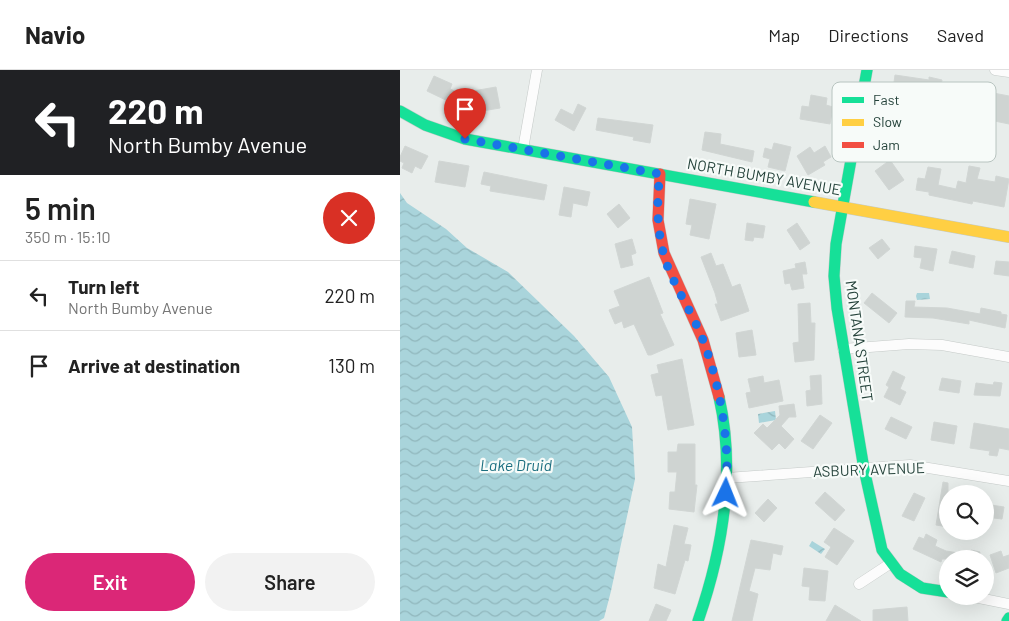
<!DOCTYPE html>
<meta charset="utf-8">
<style>
body{margin:0;font-family:Barlow,sans-serif;background:#f2f2f2;color:#222;height:100vh;display:flex;flex-direction:column;font-size:19px;white-space:nowrap}
*{box-sizing:border-box;margin:0}
p{font-size:16px;color:#767676}
.icon{flex:none;width:28px;height:28px;fill:none;stroke:currentColor;stroke-width:2;stroke-linecap:round;stroke-linejoin:round}
.map{position:relative;flex:1;overflow:hidden}
.drawer{display:flex;flex-direction:column;background:#fff;width:400px}
.drawer>*{flex:none}
.guide{background:#202124;color:#fff;overflow:hidden}
.tools{position:absolute;left:539px;top:415px;display:grid;gap:10px}
.tools a{display:grid;place-items:center;width:55px;height:55px;border-radius:50%;background:#fff;box-shadow:0 5px 20px #0002;font-size:25px}
.pin{position:absolute;display:grid;place-items:center;width:42px;height:42px;color:#fff;margin:-51px -21px;border-radius:50% 50% 50% 0;rotate:-45deg;box-shadow:0 0 5px #0007}
.pin .icon{rotate:45deg}
.me{position:absolute;width:55px;margin:-28px;rotate:2deg;stroke-linejoin:round;filter:drop-shadow(0 0 4px #0008)}
.turn{display:flex;align-items:center;gap:18px;height:105px;padding:0 25px;font-size:22px}
.turn .icon{width:65px;height:65px;stroke-width:2.5}
.turn b{display:block;font-size:35px;line-height:42px}
.round{display:grid;place-items:center;flex:none;width:52px;height:52px;border-radius:26px;background:#f2f2f2}
.headline{display:flex;align-items:center;justify-content:space-between;height:85px;padding:0 25px}
h1{font-size:30px;font-weight:600;line-height:38px}
.button{display:flex;gap:10px;margin-top:auto;padding:10px 25px}
.button a{flex:1;height:58px;border-radius:30px;background:#db2777;color:#fff;font-size:20px;font-weight:600;line-height:58px;text-align:center}
.button a+a{background:#f2f2f2;color:#222}
ul{padding:0;list-style:none}
li{display:flex;align-items:center;gap:15px;height:70px;padding:0 25px;border-top:1px solid #e0e0e0}
li div{flex:1}
li b{display:block;font-size:19px}
li em{font-style:normal}
header{display:flex;align-items:center;gap:30px;box-sizing:border-box;height:70px;padding:0 25px;background:#fff;border-bottom:1px solid #e0e0e0}
header strong{font-size:24px}
nav{display:flex;gap:28px;margin-inline-start:auto;font-size:18px}
main{display:flex;flex:1;min-height:0}
.map>svg:first-child{display:block}
.water{fill:url(#water-waves)}
.building{fill:#cfd4d2;stroke:#d1d6d4}
.lines{fill:none;stroke-linecap:round;stroke-linejoin:round}
.street-casing{stroke:#c5cac8;stroke-width:11}
.fast-casing{stroke:#c3cbc8;stroke-width:12}
.slow-casing{stroke:#c3cbc8;stroke-width:12}
.jam-casing{stroke:#c3cbc8;stroke-width:12}
.street{stroke:#fcfcfc;stroke-width:10}
.fast{stroke:#16e098;stroke-width:11}
.slow{stroke:#ffcf43;stroke-width:11}
.jam{stroke:#f24e42;stroke-width:11}
.route{stroke:#1a73e8;stroke-width:9;stroke-dasharray:0 16.2}
.labels{text-anchor:middle;stroke-width:4.5;stroke-linejoin:round;paint-order:stroke}
.street-label{font-size:15px;fill:#24423a;stroke:#f7fbf9}
.water-label{font-size:16px;font-style:italic;fill:#1c6f80;stroke:#f7fbf9}
.key{fill:#f7fbf9;stroke:#b8c4c0;stroke-width:1}
.key-label{font-size:14px;fill:#24423a}
</style>
<header>
<strong>Navio</strong>
<nav><a>Map</a><a>Directions</a><a>Saved</a></nav>
</header>
<main>
<section class="drawer">
<div class="guide">
<div class="turn"><svg class="icon" aria-label="left" viewBox="0 0 24 24"><path d="M17 20v-9H6M10 6l-5 5 5 5"/></svg><div><b>220 m</b>North Bumby Avenue</div></div>
</div>
<div class="headline"><div><h1>5 min</h1><p>350 m · 15:10</p></div><a class="round" style="background:#d93025;color:#fff"><svg class="icon" aria-label="close" viewBox="0 0 24 24"><path d="M6 6l12 12M18 6L6 18"/></svg></a></div>
<ul>
<li><svg class="icon" aria-label="left" viewBox="0 0 24 24"><path d="M17 20v-9H6M10 6l-5 5 5 5"/></svg><div><b>Turn left</b><p>North Bumby Avenue</p></div><em>220 m</em></li>
<li><svg class="icon" aria-label="arrive" viewBox="0 0 24 24"><path d="M6 21V4h12l-3 4 3 4H6"/></svg><div><b>Arrive at destination</b></div><em>130 m</em></li>
</ul>
<div class="button"><a>Exit</a><a>Share</a></div>
</section>
<div class="map">
<svg width="609" height="551" viewBox="0 0 609 551">
<defs>
<pattern id="water-waves" width="16" height="10" patternUnits="userSpaceOnUse" patternTransform="scale(1.25)"><rect width="16" height="10" fill="#a9d4db"/><path d="M0 5q4-4 8 0t8 0" fill="none" stroke="#91b7bd"/></pattern>
</defs>
<rect width="100%" height="100%" fill="#e8edeb"/>
<g class="water">
<path d="M0 123 7 133 46 159 67 178 108 202 174 266 209 307 232 357 235 409 211 521 204 548 199 551H0Z"/>
<path d="M517 223H529L530 229 517 230 516 226Z"/>
<path d="M375 341 376 350 359 353 358 344Z"/>
<path d="M412 471 425 479 421 484 409 476Z"/>
</g>
<g class="building">
<path d="M495 5 529 10V7L542 10 541 16 557 19V16L609 26V54L585 49 586 42 561 37 563 30 544 26 542 38 536 37 535 41 525 39 526 35 518 33 520 23 502 20 500 35 491 34Z"/>
<path d="M34 6 52 14 50 19 57 22 52 33 27 21Z"/>
<path d="M96 17 100 38 76 42 73 21Z"/>
<path d="M411 25 427 28 426 35 433 37 430 54 400 49 402 36 409 37Z"/>
<path d="M178 34 186 38 174 61 155 50 161 39 173 45Z"/>
<path d="M198 48 253 55 250 73 233 70 234 67 196 60Z"/>
<path d="M305 62 321 64 320 74 354 81 352 92 302 80Z"/>
<path d="M374 73 391 77 385 101 368 97 370 89 363 87 365 78 372 80Z"/>
<path d="M5 76 28 86 21 99 15 96 12 103 2 98 4 93 0 91V87Z"/>
<path d="M425 76 431 87 423 92 425 95 408 105 397 86 410 77 414 83Z"/>
<path d="M490 90 504 110 489 120 475 101Z"/>
<path d="M39 91 69 96 65 117 35 112Z"/>
<path d="M569 96 580 98 577 109 595 112 596 106 609 109 604 137 573 131 572 134 529 125V122L516 120 518 108 525 109 528 97 541 99 538 115 556 119 558 111 566 113Z"/>
<path d="M84 102 147 115 144 130 90 121 91 116 81 114Z"/>
<path d="M164 117 190 122 187 136 173 133 171 147 159 145Z"/>
<path d="M290 129 316 134 309 169 290 165 292 155 286 154Z"/>
<path d="M219 134 230 148 218 158 207 144Z"/>
<path d="M347 153 365 156 363 168 354 167 353 171 345 170Z"/>
<path d="M397 153 410 173 400 180 387 160Z"/>
<path d="M232 169 236 183 231 185 233 195 221 198 215 174Z"/>
<path d="M482 169 490 179 478 189 469 178Z"/>
<path d="M515 176 537 179 533 201 520 198 522 188 514 187Z"/>
<path d="M552 181 575 186 573 198 549 193Z"/>
<path d="M311 183 316 196 323 194 332 217 340 214 349 241 321 251 315 234H318L315 223 301 187Z"/>
<path d="M596 191 609 192V206L594 204Z"/>
<path d="M405 192 407 204H402L404 218 392 220 390 213 385 214 383 201 396 198 395 194Z"/>
<path d="M249 207 263 243 260 244 274 275 251 285H248L234 254 224 258 222 251 215 254 209 240 220 236 214 221Z"/>
<path d="M472 223 497 243 489 253 464 233Z"/>
<path d="M506 231H515L514 237 547 238 580 244 581 238 601 242V244L607 245 605 258 569 250V254L533 248 505 247Z"/>
<path d="M410 233 411 253H415L414 290 395 292 393 273 399 272 398 234Z"/>
<path d="M352 260 356 285 339 287 336 263Z"/>
<path d="M282 289 294 355 268 360 262 325 256 326 251 305 259 303 257 295Z"/>
<path d="M493 301 505 307 500 319 506 322 500 335 484 327 489 317 486 315Z"/>
<path d="M421 305 422 334 407 336 406 321 411 320 410 306Z"/>
<path d="M363 306 364 313 379 310 383 331 349 338 346 323 351 322 348 309Z"/>
<path d="M542 308 561 311 559 323 539 320Z"/>
<path d="M594 312 602 313 600 326 574 325 576 313 593 315Z"/>
<path d="M394 334 396 347H389L381 356 394 369 385 379 379 373 372 380 354 363 363 354 367 358 380 345 379 336Z"/>
<path d="M420 345 432 353 413 379 401 371Z"/>
<path d="M491 347 512 357 506 369 485 359Z"/>
<path d="M534 352 557 356 554 374 531 370Z"/>
<path d="M574 353 609 359V380L599 378 597 386 589 385 590 381 570 378Z"/>
<path d="M278 374H295V415H297L294 442 269 439 270 422H275L277 402H268V382H277Z"/>
<path d="M543 412 548 413V457L536 455Z"/>
<path d="M425 422 445 440 435 451 415 433Z"/>
<path d="M514 423 525 428 514 451 502 446Z"/>
<path d="M368 429 377 438 364 452 355 443Z"/>
<path d="M585 434 604 437 602 449 585 447Z"/>
<path d="M274 455 288 458 284 474 291 475 288 491 285 490 275 524 254 518 258 494 266 497Z"/>
<path d="M434 458 454 471 437 495 425 487 431 477 424 472Z"/>
<path d="M526 464 537 470 535 476 546 481 565 484 564 489H542L541 492 513 479 519 467 524 469Z"/>
<path d="M351 470 383 476 381 485 373 483 370 500 355 498 349 521 358 524 352 551H332Z"/>
<path d="M571 480 580 482 579 489H570Z"/>
<path d="M601 481 603 487 609 485V498L596 503 590 485Z"/>
<path d="M404 498 428 501 425 531 409 530 410 517 402 516Z"/>
<path d="M256 534 271 540 266 551H249Z"/>
<path d="M435 535 461 551H426Z"/>
<path d="M507 537 508 551H473V540Z"/>
</g>
<g class="lines">
<g class="street-casing">
<g id="street">
<path d="M595 0 609 2"/>
<path d="M123 79 137 0"/>
<path d="M443 279 509 274 542 275 609 287"/>
<path d="M327 408 510 395 609 411"/>
<path d="M459 514 491 493"/>
<path d="M569 526 609 534"/>
</g>
</g>
<g class="fast-casing">
<g id="fast">
<path d="M467 0 436 174 434 206 437 238 464 399 482 480 500 504 522 518 548 522"/>
<path d="M0 41 25 55 65 69 414 132"/>
<path d="M298 551C323 479 336 402 319 327"/>
<path d="M607 551 609 548"/>
</g>
</g>
<g class="slow-casing">
<path id="slow" d="M414 132 609 167"/>
</g>
<g class="jam-casing">
<path id="jam" d="M260 104 258 150 264 183 303 270 319 327"/>
</g>
<use href="#street" class="street"/>
<use href="#fast" class="fast"/>
<use href="#slow" class="slow"/>
<use href="#jam" class="jam"/>
</g>
<g class="lines">
<path class="route" d="M65 69 260 104C256 134 257 167 267 195 277 221 293 244 303 270 321 318 330 373 326 423"/>
</g>
<g class="labels">
<g class="street-label">
<text transform="translate(364 107) rotate(10)" y="5">NORTH BUMBY AVENUE</text>
<text transform="translate(459 271) rotate(82)" y="5">MONTANA STREET</text>
<text transform="translate(469 400) rotate(-2)" y="5">ASBURY AVENUE</text>
</g>
<g class="water-label">
<text x="116" y="401">Lake Druid</text>
</g>
</g>
<rect x="432" y="12" width="164" height="80" rx="8" class="key"/>
<rect x="442" y="27" width="22" height="6" fill="#16e098"/>
<rect x="442" y="49" width="22" height="7" fill="#ffcf43"/>
<rect x="442" y="72" width="22" height="6" fill="#f24e42"/>
<g class="key-label">
<text x="473" y="35">Fast</text>
<text x="473" y="57">Slow</text>
<text x="473" y="80">Jam</text>
</g>
</svg>
<div class="tools">
<a><svg class="icon" aria-label="search" viewBox="0 0 24 24"><circle cx="10" cy="10" r="6"/><path d="M15 15l6 6"/></svg></a>
<a><svg class="icon" aria-label="layers" viewBox="0 0 24 24"><path d="M12 4l9 5-9 5-9-5zM3 14l9 5 9-5"/></svg></a>
</div>
<div class="pin" style="left:65px;top:69px;background:#d93025"><svg class="icon" aria-label="arrive" viewBox="0 0 24 24"><path d="M6 21V4h12l-3 4 3 4H6"/></svg></div>
<svg class="me" style="left:326px;top:423px" viewBox="-20 -20 40 40"><path d="M0-17L14 15 0 8-14 15z" fill="#1a73e8" stroke="#fff" stroke-width="4"/></svg>
</div>
</main>
